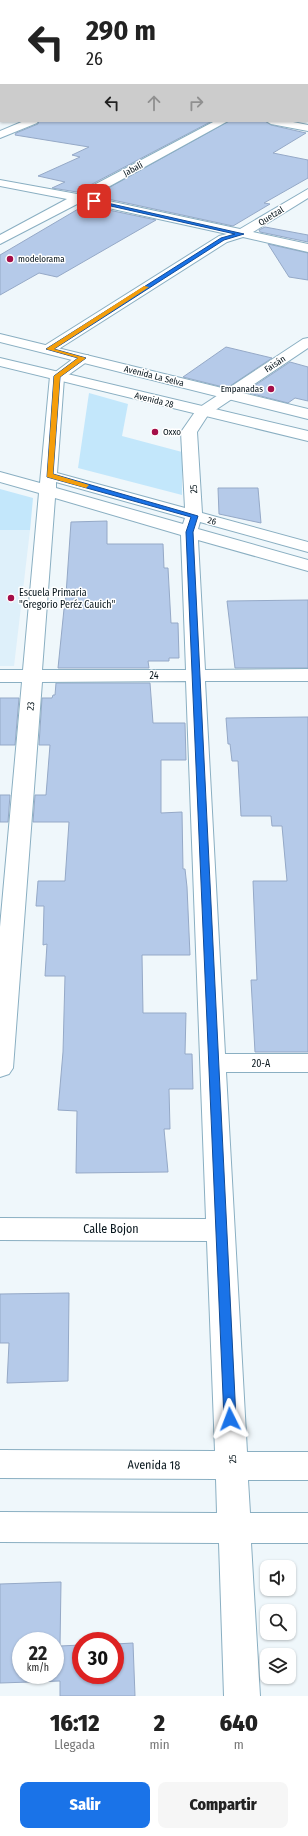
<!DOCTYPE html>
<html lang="es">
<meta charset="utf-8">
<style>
body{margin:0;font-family:"Fira Sans Condensed",sans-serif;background:#f6f6f6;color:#222;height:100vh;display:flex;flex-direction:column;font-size:15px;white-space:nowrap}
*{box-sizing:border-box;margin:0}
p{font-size:13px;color:#767676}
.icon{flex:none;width:22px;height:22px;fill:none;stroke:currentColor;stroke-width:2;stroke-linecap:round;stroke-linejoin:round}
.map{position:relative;height:1696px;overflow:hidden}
.drawer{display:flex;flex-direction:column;background:#fff;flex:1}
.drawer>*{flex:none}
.banner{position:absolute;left:0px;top:0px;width:308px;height:122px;box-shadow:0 1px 3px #0004;background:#fff;color:#222;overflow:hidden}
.buttons{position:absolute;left:260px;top:1560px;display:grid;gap:8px}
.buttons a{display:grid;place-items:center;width:36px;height:36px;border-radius:8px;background:#fff;box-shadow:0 1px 3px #0004;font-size:20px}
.speed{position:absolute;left:12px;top:1632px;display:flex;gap:8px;font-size:20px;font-weight:700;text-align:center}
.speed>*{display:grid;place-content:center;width:52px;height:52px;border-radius:50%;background:#fff;box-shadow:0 1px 3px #0004;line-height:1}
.speed small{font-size:10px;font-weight:400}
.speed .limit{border:6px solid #d22;background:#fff;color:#111}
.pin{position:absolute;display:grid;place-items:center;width:34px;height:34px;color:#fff;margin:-17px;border-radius:8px;box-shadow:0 2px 6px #0006}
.me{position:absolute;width:44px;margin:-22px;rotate:357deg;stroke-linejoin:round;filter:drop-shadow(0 0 3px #0008)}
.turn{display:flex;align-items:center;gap:14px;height:84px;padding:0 20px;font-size:18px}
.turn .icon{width:52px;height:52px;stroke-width:2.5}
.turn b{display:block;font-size:28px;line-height:34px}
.lanes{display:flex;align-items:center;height:38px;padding:0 20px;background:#0003;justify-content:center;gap:20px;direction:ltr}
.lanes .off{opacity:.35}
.eta{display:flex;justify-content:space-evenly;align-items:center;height:68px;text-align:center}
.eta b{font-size:24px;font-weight:800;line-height:28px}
.button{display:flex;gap:8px;margin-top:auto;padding:8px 20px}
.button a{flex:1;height:46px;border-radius:8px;background:#1a73e8;color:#fff;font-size:16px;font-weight:800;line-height:46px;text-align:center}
.button a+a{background:#f6f6f6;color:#222}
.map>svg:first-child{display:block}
.built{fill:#def0fa}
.green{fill:#c3e7fb}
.building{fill:#b5cae9;stroke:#95a9c7;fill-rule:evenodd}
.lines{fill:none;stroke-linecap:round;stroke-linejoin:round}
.street-casing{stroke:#8aafc2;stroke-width:2}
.secondary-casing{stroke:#8aafc2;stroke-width:2}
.street{fill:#fff;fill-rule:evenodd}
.secondary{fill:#fff;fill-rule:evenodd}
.route{fill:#1a73e8;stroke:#114b97}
.slow{fill:#f59e0b}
.poi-dot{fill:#a50e48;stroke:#fff;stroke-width:1.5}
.labels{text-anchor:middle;stroke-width:3;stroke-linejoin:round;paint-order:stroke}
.far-street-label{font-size:9px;fill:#07151c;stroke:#fff}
.far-poi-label{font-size:9px;fill:#07151c;stroke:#fff;text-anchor:start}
.street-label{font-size:10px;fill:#07151c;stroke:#fff}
.poi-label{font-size:10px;fill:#07151c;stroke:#fff;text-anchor:start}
.near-street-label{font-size:12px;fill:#07151c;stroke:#fff}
</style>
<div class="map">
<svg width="308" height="1696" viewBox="0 0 308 1696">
<rect width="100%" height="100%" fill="#eff7fb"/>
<path class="built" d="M0 530H30L14 666H0Z"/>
<g class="green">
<path d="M89 393 128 404 122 436 182 452V495L78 468Z"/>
<path d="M0 489 33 498 30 530H0Z"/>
</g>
<g class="building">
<path d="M39 121H212L77 192 52 188 65 182 38 176 80 157 72 155 89 147 15 135 16 133 38 124Z"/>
<path d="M229 121H265L271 125 306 133 273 153 308 160V178L264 203 270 204 233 226 94 196Z"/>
<path d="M85 205 156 220 57 277 39 273 0 295V255Z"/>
<path d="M265 227 308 235V242L260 232 259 230Z"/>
<path d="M268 244 308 253V280L289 277Z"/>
<path d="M226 347 272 358 227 388 183 377Z"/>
<path d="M290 362 308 367V401L295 398 288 403 245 392Z"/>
<path d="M218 488H258L261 523 219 514Z"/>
<path d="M107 521V544H163L164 568H168L171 623H178L179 658H169V661H148L149 668H58L64 609H65L71 522Z"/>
<path d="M308 600V668H235L227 601Z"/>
<path d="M56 683H150L153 723H185L186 760H161V813L182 812 183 869H185L187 887 190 955H142L143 1013H186L185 1054H192L193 1089H169L170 1129H164L168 1172 76 1173 77 1111 58 1110 63 1052 65 976H45L47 944 43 945 44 906H36L38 881H65L69 822H33L35 795H46L50 745H39L42 698H52L53 695H55Z"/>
<path d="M0 698H19L15 745H0Z"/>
<path d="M308 717V1052H255L251 980H257L253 881H287L282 826H272L271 816H241L238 761H232L230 744H228L226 718Z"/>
<path d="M0 795H10L8 822H0Z"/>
<path d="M69 1293 68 1381 7 1383 9 1343H0V1294Z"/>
<path d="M61 1582 60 1646 81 1645V1675H115V1644L133 1643 135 1696H60V1681L0 1683V1584ZM21 1641H55V1675H21Z"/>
</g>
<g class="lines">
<g class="street-casing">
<g id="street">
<rect x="163" y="0" width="14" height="1"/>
<rect x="307" y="19" width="1" height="6"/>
<rect x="0" y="57" width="1" height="6"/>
<path d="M24 121H38L37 123 0 138V131Z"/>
<path d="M215 121H228L90 197 240 229 308 189V198L253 232 308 244V252L243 237 227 242 54 352H44L42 349 44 346 219 236 227 234 81 202 0 244V235L67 199 0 186V180L77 194Z"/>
<path d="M266 121H288L308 125V131L271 124Z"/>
<path d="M308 338V348L208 415 197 432 202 513 308 542V552L200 522 198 529 308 560V571L198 540 205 670 308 669V681H205L225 1054H308V1072H226L247 1452H308V1480H248L250 1513H308V1543H251L260 1696H224L219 1543 0 1542V1512L217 1513 216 1479 0 1478V1450L215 1451 207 1241 0 1240V1218L206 1219 186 681 42 682 13 1068 9 1074 0 1077V927L22 682H0V670H23L39 493 0 482V472L40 483 50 376 78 355H88L90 358 88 361 64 378 57 473 185 508 181 432 197 409 303 339ZM56 482 185 518 183 524 56 488ZM55 498 181 535 186 670H42Z"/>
</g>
</g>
<g class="secondary-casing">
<g id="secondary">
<path d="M0 2 1 3V9L0 8Z"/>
<rect x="307" y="49" width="1" height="6"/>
<path d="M0 334 308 409V419L0 342Z"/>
<path d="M0 358 308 431V441L0 366Z"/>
</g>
</g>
<use href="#street" class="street"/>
<use href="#secondary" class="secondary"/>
</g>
<path class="route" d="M94 200 244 234 224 240 54 349 86 358 60 377 53 474 198 516 193 532 236 1419 235 1423 230 1424 226 1423 224 1419 186 532 191 517 47 477 54 376 78 358 46 349 221 238 235 234 93 202Z"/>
<path class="slow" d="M144 286 149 287 54 349 86 358 60 377 53 474 89 485 86 488 47 477 54 376 78 358 46 349Z"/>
<g class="poi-dot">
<circle cx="10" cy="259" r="4"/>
<circle cx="271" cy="389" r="4"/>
<circle cx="155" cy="432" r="4"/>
<circle cx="11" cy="598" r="4"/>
</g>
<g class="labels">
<g class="far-street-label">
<text transform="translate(133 169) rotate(-28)" y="3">Jabalí</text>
<text transform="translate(271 216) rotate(-32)" y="3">Quetzal</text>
<text transform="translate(275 364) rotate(-33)" y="3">Faisán</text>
<text transform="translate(154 376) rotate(14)" y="3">Avenida La Selva</text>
<text transform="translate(154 400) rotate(14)" y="3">Avenida 28</text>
<text transform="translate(212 521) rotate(16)" y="3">26</text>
</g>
<g class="far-poi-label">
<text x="18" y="262">modelorama</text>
<text x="263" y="392" text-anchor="end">Empanadas</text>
<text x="163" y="435">Oxxo</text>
</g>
<g class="street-label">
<text transform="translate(193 489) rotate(-93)" y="4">25</text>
<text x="154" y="679">24</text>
<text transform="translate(30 706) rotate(-85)" y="4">23</text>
<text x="261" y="1067">20-A</text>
<text transform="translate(232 1459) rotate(-93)" y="4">25</text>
</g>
<g class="poi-label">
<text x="19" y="596">Escuela Primaria<tspan x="19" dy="12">"Gregorio Peréz Cauich"</tspan></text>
</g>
<g class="near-street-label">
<text x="111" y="1233">Calle Bojon</text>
<text transform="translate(154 1465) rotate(1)" y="4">Avenida 18</text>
</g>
</g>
</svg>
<div class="buttons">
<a><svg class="icon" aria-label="sound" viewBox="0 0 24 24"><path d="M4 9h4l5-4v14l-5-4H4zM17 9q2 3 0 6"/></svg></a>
<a><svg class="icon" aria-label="search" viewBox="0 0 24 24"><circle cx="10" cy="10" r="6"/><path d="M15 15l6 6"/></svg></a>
<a><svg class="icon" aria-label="layers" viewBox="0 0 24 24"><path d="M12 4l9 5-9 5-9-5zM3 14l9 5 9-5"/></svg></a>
</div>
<div class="speed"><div>22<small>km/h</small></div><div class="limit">30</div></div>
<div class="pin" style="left:94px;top:201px;background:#d93025"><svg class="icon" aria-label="arrive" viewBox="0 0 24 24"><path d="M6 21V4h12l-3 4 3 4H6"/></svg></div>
<svg class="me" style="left:230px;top:1419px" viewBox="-20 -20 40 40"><path d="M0-17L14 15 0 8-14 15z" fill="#1a73e8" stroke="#fff" stroke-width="4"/></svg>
<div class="banner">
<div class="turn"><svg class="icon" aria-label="left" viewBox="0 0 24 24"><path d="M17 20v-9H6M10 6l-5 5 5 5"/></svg><div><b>290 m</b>26</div></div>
<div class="lanes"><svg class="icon" aria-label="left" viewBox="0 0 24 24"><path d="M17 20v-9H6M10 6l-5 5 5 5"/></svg><svg class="icon off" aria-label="ahead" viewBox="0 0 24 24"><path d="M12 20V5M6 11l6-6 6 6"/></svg><svg class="icon off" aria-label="right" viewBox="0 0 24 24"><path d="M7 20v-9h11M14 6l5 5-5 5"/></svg></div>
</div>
</div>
<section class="drawer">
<div class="eta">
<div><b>16:12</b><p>Llegada</p></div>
<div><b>2</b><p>min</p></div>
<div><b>640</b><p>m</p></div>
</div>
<div class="button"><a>Salir</a><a>Compartir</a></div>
</section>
